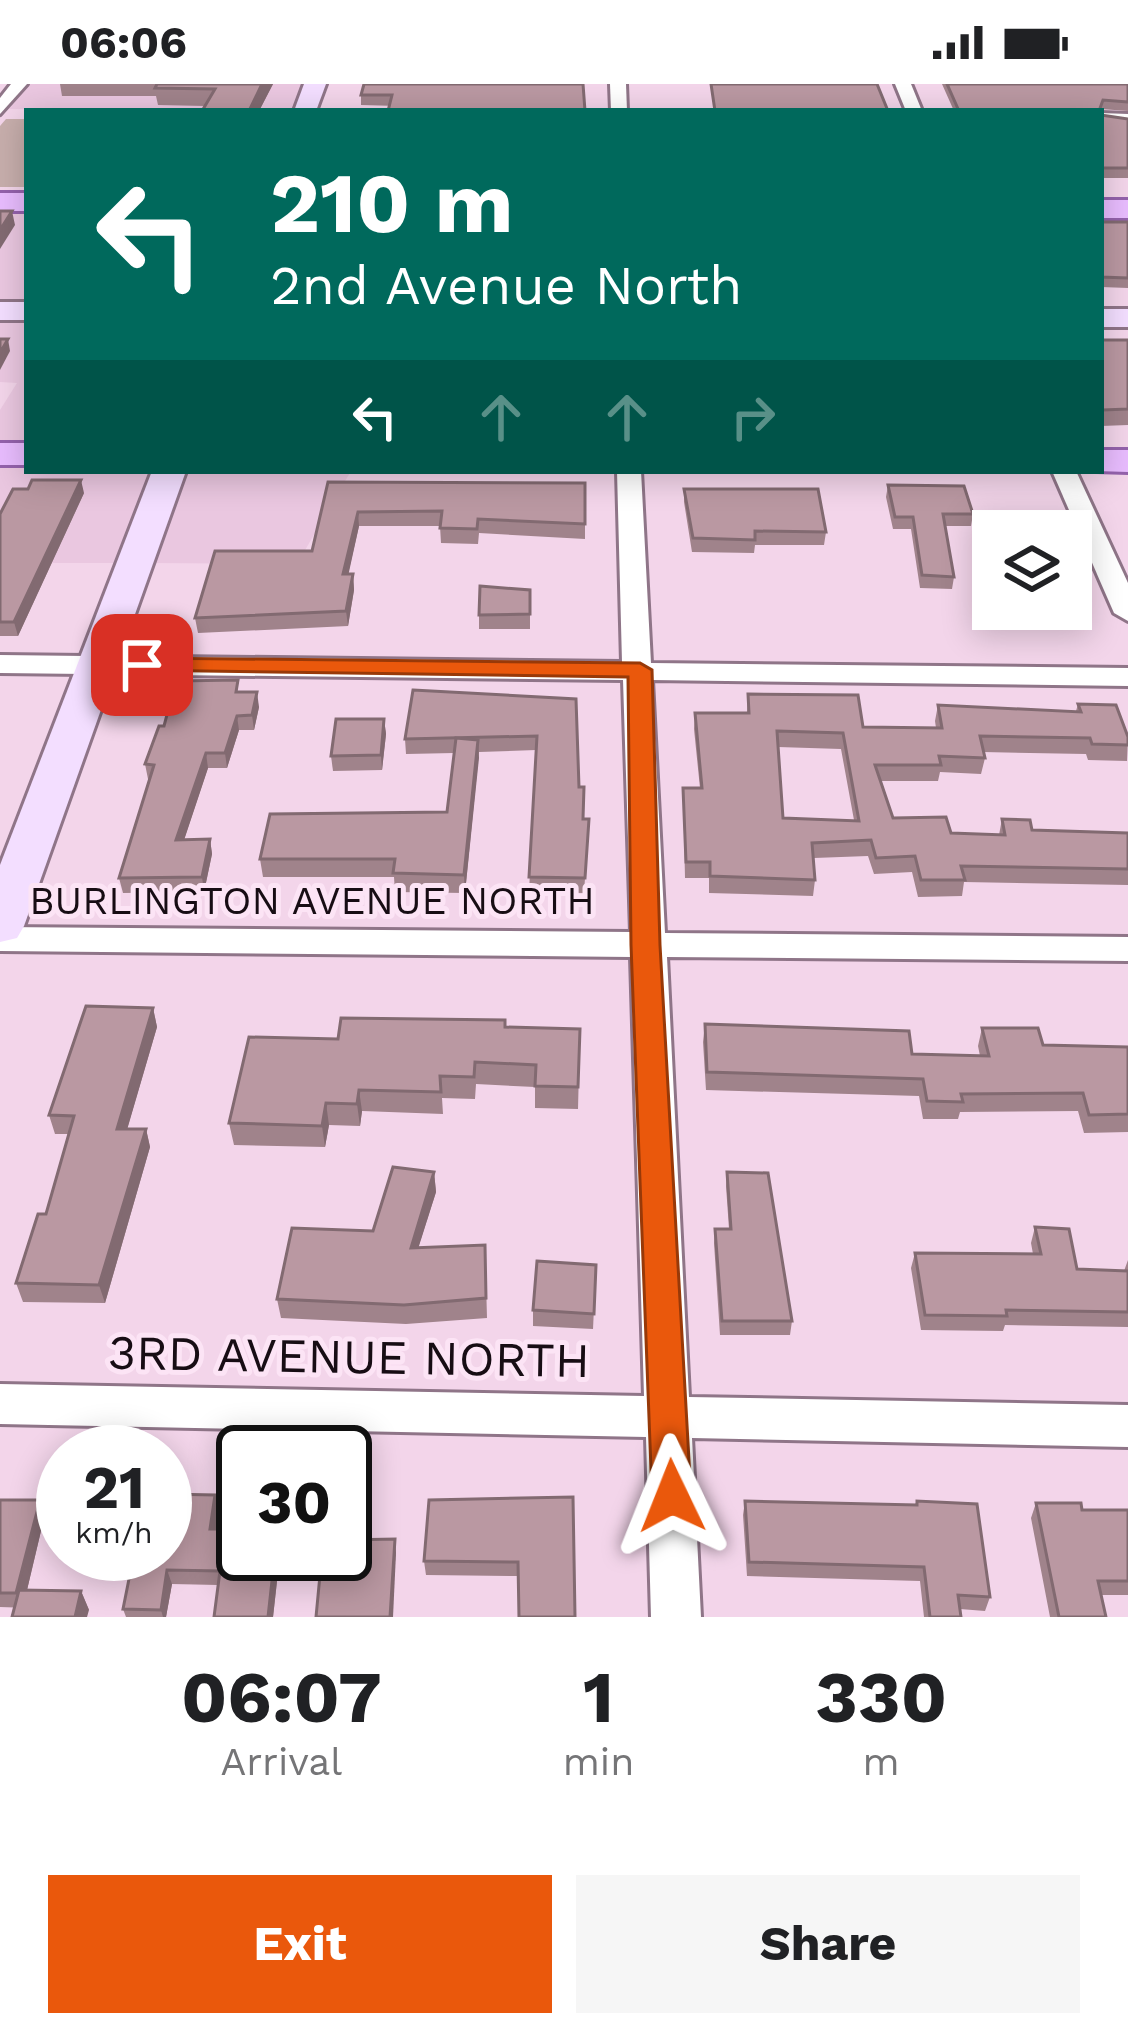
<!DOCTYPE html>
<style>
body{margin:0;font-family:"Work Sans",sans-serif;background:#f6f6f6;color:#202124;height:100vh;display:flex;flex-direction:column;font-size:45px;white-space:nowrap}
*{box-sizing:border-box;margin:0}
p{font-size:39px;color:#757577}
.icon{flex:none;width:66px;height:66px;fill:none;stroke:currentColor;stroke-width:2;stroke-linecap:round;stroke-linejoin:round}
.map{position:relative;height:1533px;overflow:hidden}
.panel{display:flex;flex-direction:column;background:#fff;flex:1}
.panel>*{flex:none}
.top-card{position:absolute;left:24px;top:24px;width:1080px;height:366px;border-radius:0px;box-shadow:0 6px 30px #0003;background:#00695c;color:#fff;overflow:hidden}
.tools{position:absolute;left:972px;top:426px;display:grid;gap:24px}
.tools a{display:grid;place-items:center;width:120px;height:120px;border-radius:0px;background:#fff;box-shadow:0 6px 30px #0003;font-size:60px}
.speed{position:absolute;left:36px;top:1341px;display:flex;gap:24px;font-size:60px;font-weight:700;text-align:center}
.speed>*{display:grid;place-content:center;width:156px;height:156px;border-radius:50%;background:#fff;box-shadow:0 6px 30px #0003;line-height:1}
.speed small{font-size:30px;font-weight:400}
.speed .limit{border:6px solid #111;border-radius:18px;background:#fff;color:#111}
.pin{position:absolute;display:grid;place-items:center;width:102px;height:102px;color:#fff;margin:-51px;border-radius:24px;box-shadow:0 6px 18px #0006}
.me{position:absolute;width:132px;margin:-66px;rotate:358deg;stroke-linejoin:round;filter:drop-shadow(0 0 9px #0008)}
.turn{display:flex;align-items:center;gap:42px;height:252px;padding:0 48px;font-size:54px}
.turn .icon{width:156px;height:156px;stroke-width:2.5}
.turn b{display:block;font-size:84px;line-height:102px}
.lanes{display:flex;align-items:center;height:114px;padding:0 48px;background:#0003;justify-content:center;gap:60px;direction:ltr}
.lanes .off{opacity:.35}
.eta{display:flex;justify-content:space-evenly;align-items:center;height:204px;text-align:center}
.eta b{font-size:72px;font-weight:700;line-height:84px}
.button{display:flex;gap:24px;margin-top:auto;padding:24px 48px}
.button a{flex:1;height:138px;border-radius:0px;background:#ea580c;color:#fff;font-size:48px;font-weight:700;line-height:138px;text-align:center}
.button a+a{background:#f6f6f6;color:#202124}
.status{display:flex;justify-content:space-between;align-items:center;height:84px;padding:0 60px;background:#fff;direction:ltr}
.status svg{height:33px;fill:currentColor}
.map>svg:first-child{display:block}
.built{fill:#eac7e0}
.green{fill:#c7aeac}
.lines{fill:none;stroke-linecap:round;stroke-linejoin:round}
.minor-casing{stroke:#8f7588;stroke-width:6}
.secondary-casing{stroke:#8f7588;stroke-width:6}
.primary-casing{stroke:#9462ac;stroke-width:6}
.minor{fill:#fff;fill-rule:evenodd}
.secondary{fill:#f3deff;fill-rule:evenodd}
.primary{fill:#e8bcfe;fill-rule:evenodd}
.wall{fill:#a0838b;fill-rule:evenodd}
.shaded-wall{fill:#826a71}
.building{fill:#ba98a2;stroke:#826a71;stroke-width:3;fill-rule:evenodd}
.route{fill:#ea580c;stroke:#983908;stroke-width:3}
.labels{text-anchor:middle;stroke-width:10;stroke-linejoin:round;paint-order:stroke}
.street-label{font-size:39px;fill:#170d14;stroke:#fce4f5}
.near-street-label{font-size:48px;fill:#170d14;stroke:#fce4f5}
</style>
<div class="status"><b>06:06</b><svg viewBox="0 0 49 12"><path d="M0 12V9h3v3zM5 12V6h3v6zM10 12V3h3v9zM15 12V0h3v12zM26 1h20v11H26zM47 4h2v5h-2z"/></svg></div>
<div class="map">
<svg width="1128" height="1533" viewBox="0 0 1128 1533">
<rect width="100%" height="100%" fill="#f3d5ea"/>
<g class="built">
<path d="M27 0H307L297 27 9 25Z"/>
<rect x="0" y="122" width="27" height="100"/>
<path d="M0 232H27V363H0V326L17 299 0 298Z"/>
<path d="M0 376H27V387H157L122 479H0Z"/>
<path d="M181 387H351L297 480 148 479Z"/>
</g>
<path class="green" d="M6 35H27V103H0V42Z"/>
<g class="lines">
<g class="minor-casing">
<g id="minor">
<path d="M11 0H27L0 30V14Z"/>
<path d="M610 0H626L627 27H611Z"/>
<path d="M895 0H911L922 27H906Z"/>
<path d="M1101 29 1128 30V40L1101 39Z"/>
<path d="M617 387H641L651 579 1128 584V602L652 596 665 849 1128 853V877L667 873 689 1313 1128 1321V1363L692 1354 701 1533H651L646 1353 0 1340V1300L644 1312 631 873 0 867V843L631 848 623 596 0 589V571L622 578Z"/>
<path d="M1052 387H1076L1128 499V537L1114 529Z"/>
</g>
</g>
<g class="secondary-casing">
<g id="secondary">
<path d="M304 0H326L316 27H294Z"/>
<rect x="0" y="218" width="27" height="18"/>
<rect x="1101" y="225" width="27" height="18"/>
<path d="M152 387H186L24 842 17 854 0 858V781Z"/>
</g>
</g>
<g class="primary-casing">
<g id="primary">
<rect x="0" y="109" width="27" height="18"/>
<rect x="1101" y="116" width="27" height="18"/>
<rect x="0" y="359" width="27" height="22"/>
<path d="M1101 366H1128V388L1096 387H1101Z"/>
</g>
</g>
<use href="#minor" class="minor"/>
<use href="#secondary" class="secondary"/>
<use href="#primary" class="primary"/>
</g>
<g class="wall">
<path d="M60 0H273L259 27H202L205 22 158 21 156 12H62Z"/>
<path d="M364 0 585 27 361 21V11Z"/>
<path d="M942 0H1128V27L1101 25 1100 27H954Z"/>
<path d="M1101 31 1128 35V94H1101Z"/>
<path d="M1101 138H1128V204L1101 203Z"/>
<path d="M1101 256H1128V341L1101 342Z"/>
<path d="M328 398 585 399V455L479 449 478 460 441 459 440 442H359L348 490H353L354 506 348 542 198 549 195 534 312 467Z"/>
<path d="M888 401 973 430 971 442H945L954 493 952 505 920 504 911 445H893L886 413Z"/>
<path d="M684 405 826 448 824 461H755L754 469 692 468 684 418Z"/>
<path d="M84 409 18 552H0V430Z"/>
<path d="M1071 498 1082 524 1078 538 1039 537 1036 525H1071Z"/>
<path d="M530 506V545H479V531Z"/>
<path d="M240 608 259 623 254 646H239L227 684H208L184 756 210 755 212 770 204 808 123 809 119 794 149 695H148L145 680 164 642Z"/>
<path d="M748 610 863 643 936 644 935 637 938 621 1076 627 1078 620 1128 653 1127 677 1088 676 1086 670 983 668 985 674 981 690 940 688 938 697H880L893 734 951 749 999 751 1002 735 1032 746 1128 749V801L964 798 962 812 918 813 912 788 874 790 868 772 814 774 815 796 813 812 709 809V794H685L683 704H700L694 645 695 629H747ZM778 663 841 665 854 736 783 734Z"/>
<path d="M576 615 579 703 584 735H589L584 809 529 808 536 666 479 668 465 809 395 808 394 793H263L260 775 447 728 454 669 406 670 405 655Z"/>
<path d="M384 635 386 650 382 686 333 687 331 672Z"/>
<path d="M153 924 157 943 127 1045H146L150 1063 105 1219 23 1218 16 1199 46 1130 68 1050H55L49 1031Z"/>
<path d="M705 940 912 970 980 972 978 962 982 944 1043 961 1128 963V1048L1084 1049 1078 1027 960 1028 958 1035H923L919 1012 706 1006 703 958Z"/>
<path d="M506 944 580 945 578 1025 535 1024V1003L476 1000 475 1015 442 1014 443 1030 362 1027 360 1042 329 1041 325 1063 234 1061 229 1039 338 955Z"/>
<path d="M434 1088 436 1108 418 1164 485 1161 487 1234 406 1240 281 1234 277 1215 373 1147Z"/>
<path d="M727 1088 792 1237 790 1251H720L714 1159 715 1145H729L726 1102Z"/>
<path d="M1035 1143 1077 1185 1124 1187 1128 1176V1243L1005 1241 1003 1247 921 1246 911 1184 915 1169 1033 1170 1031 1159Z"/>
<path d="M596 1181 593 1245 533 1242V1226Z"/>
<path d="M573 1413 519 1492 426 1491 424 1477Z"/>
<path d="M0 1416 45 1430 27 1506 81 1507 89 1526 0 1523Z"/>
<path d="M745 1417 915 1421 917 1417 990 1513 985 1527 960 1525 961 1533H924L920 1497 747 1492 743 1431Z"/>
<path d="M1036 1419 1082 1426H1128V1511H1101L1106 1533H1050L1031 1434Z"/>
<path d="M219 1426 216 1445 243 1470H280L273 1533 218 1501 172 1500 166 1533H126L123 1525Z"/>
</g>
<g class="shaded-wall">
<path d="M262 0H273L259 27H249Z"/>
<path d="M12 127 15 141 0 165V146Z"/>
<path d="M8 255 10 267 0 286V269Z"/>
<path d="M81 396 84 409 18 552 14 538Z"/>
<path d="M358 428 359 442 345 506 343 490Z"/>
<path d="M353 490 354 506 348 542 346 527Z"/>
<path d="M257 608 259 623 254 646 252 631Z"/>
<path d="M237 632 239 646 227 684 225 669Z"/>
<path d="M384 635 386 650 382 686 381 671Z"/>
<path d="M478 656 479 674 465 809 464 791Z"/>
<path d="M206 669 208 684 179 771 176 756Z"/>
<path d="M210 755 212 770 204 808 202 793Z"/>
<path d="M153 924 157 943 122 1063 117 1045Z"/>
<path d="M359 1006 362 1027 360 1042 357 1020Z"/>
<path d="M326 1019 329 1041 325 1063 322 1042Z"/>
<path d="M146 1045 150 1063 105 1219 99 1201Z"/>
<path d="M434 1088 436 1108 412 1184 411 1164Z"/>
<path d="M215 1411 219 1426 214 1459 210 1445Z"/>
<path d="M40 1416 45 1430 23 1523 16 1509Z"/>
<path d="M395 1455 396 1469 393 1533H390Z"/>
<path d="M275 1470H280L273 1533H268Z"/>
<path d="M167 1486 172 1500 166 1533H163L161 1526Z"/>
<path d="M81 1507 89 1526 87 1533H75Z"/>
</g>
<g class="building">
<path d="M157 0H262L249 27H202L215 5 155 4Z"/>
<path d="M364 0H583L585 27H388L392 11H361Z"/>
<path d="M711 0H877L888 27H715Z"/>
<path d="M947 0H1128V18L1103 16 1099 27H959Z"/>
<path d="M1101 31 1128 35V84H1101Z"/>
<path d="M0 127H12L0 146Z"/>
<path d="M1101 138H1128V194L1101 193Z"/>
<path d="M0 255H8L0 269Z"/>
<path d="M1101 256H1128V325L1103 326 1101 323Z"/>
<path d="M32 396H81L14 538H0V430L13 405H28Z"/>
<path d="M328 398 585 399V440L478 435 477 445 440 444 442 427 358 428 343 490H353L346 527 195 534 215 467H312Z"/>
<path d="M888 401 964 402 973 430H943L954 493 922 491 913 433H895Z"/>
<path d="M684 405H818L826 448 755 447V456L693 454Z"/>
<path d="M1071 498H1074L1082 524 1071 523Z"/>
<path d="M480 502 530 506V530L479 531Z"/>
<path d="M238 596 236 608H257L252 631 237 632 225 669H206L176 756 210 755 202 793 119 794 154 681 145 680 159 642H164L176 597Z"/>
<path d="M413 606 576 615 579 703H584L583 735H589L585 794 529 793 537 652 405 655Z"/>
<path d="M748 610 858 611 863 643 942 644 938 621 1081 628 1078 620 1116 621 1128 653V661L1092 660 1090 654 980 652 985 674 939 672 941 681H875L893 734 946 733 951 749 1005 751 1002 735 1030 736 1032 746 1128 749V785L961 782 965 796H921L915 772 876 774 871 756 812 759 815 796 710 792V778H686L683 704H702L695 629H749ZM777 647 843 649 859 737 783 734Z"/>
<path d="M336 635H384L381 671 331 672Z"/>
<path d="M456 654 478 656 464 791 393 789 395 775H260L270 730 447 728Z"/>
<path d="M86 922 153 924 117 1045H146L99 1201 16 1199 38 1130H46L74 1032 49 1031Z"/>
<path d="M341 934 505 936V943L580 945 578 1003 535 1002 536 981 475 978 474 993 440 992 441 1008 359 1006 357 1020 326 1019 322 1042 229 1039 249 953 338 955Z"/>
<path d="M705 940 909 947 912 970 989 972 982 944H1038L1043 961 1128 963V1030L1089 1031 1083 1009 961 1010 963 1018 927 1017 923 995 707 988Z"/>
<path d="M393 1083 434 1088 411 1164 485 1161 486 1214 404 1221 277 1215 292 1144 373 1147Z"/>
<path d="M727 1088 768 1089 792 1237H722L715 1145H731Z"/>
<path d="M1035 1143 1069 1145 1077 1185 1128 1187V1228L1006 1226 1007 1232 925 1231 915 1169 1041 1170Z"/>
<path d="M537 1177 596 1181 594 1230 533 1226Z"/>
<path d="M165 1410 215 1411 210 1445H243V1470H275L268 1533H214L220 1487 167 1486 161 1526 123 1525 134 1470H165Z"/>
<path d="M573 1413 575 1533H519L518 1478 424 1477 429 1416Z"/>
<path d="M0 1416H40L16 1509H0Z"/>
<path d="M745 1417 917 1421V1417L977 1420 990 1513 958 1511 961 1533H930L924 1483 749 1478Z"/>
<path d="M1036 1419H1081L1082 1426H1128V1497H1098L1106 1533H1059Z"/>
<path d="M395 1455 390 1533H316L322 1470H345V1456Z"/>
<path d="M19 1506 81 1507 75 1533H12Z"/>
</g>
<path class="route" d="M142 574 640 579 652 586 660 861 691 1412 686 1424 672 1430 658 1424 652 1412 631 861 628 593 134 586 130 581Z"/>
<g class="labels">
<g class="street-label">
<text x="312" y="830">BURLINGTON AVENUE NORTH</text>
</g>
<g class="near-street-label">
<text transform="translate(349 1272) rotate(1)" y="17">3RD AVENUE NORTH</text>
</g>
</g>
</svg>
<div class="tools">
<a><svg class="icon" aria-label="layers" viewBox="0 0 24 24"><path d="M12 4l9 5-9 5-9-5zM3 14l9 5 9-5"/></svg></a>
</div>
<div class="speed"><div>21<small>km/h</small></div><div class="limit">30</div></div>
<div class="pin" style="left:142px;top:581px;background:#d93025"><svg class="icon" aria-label="arrive" viewBox="0 0 24 24"><path d="M6 21V4h12l-3 4 3 4H6"/></svg></div>
<svg class="me" style="left:672px;top:1412px" viewBox="-20 -20 40 40"><path d="M0-17L14 15 0 8-14 15z" fill="#ea580c" stroke="#fff" stroke-width="4"/></svg>
<div class="top-card">
<div class="turn"><svg class="icon" aria-label="left" viewBox="0 0 24 24"><path d="M17 20v-9H6M10 6l-5 5 5 5"/></svg><div><b>210 m</b>2nd Avenue North</div></div>
<div class="lanes"><svg class="icon" aria-label="left" viewBox="0 0 24 24"><path d="M17 20v-9H6M10 6l-5 5 5 5"/></svg><svg class="icon off" aria-label="ahead" viewBox="0 0 24 24"><path d="M12 20V5M6 11l6-6 6 6"/></svg><svg class="icon off" aria-label="ahead" viewBox="0 0 24 24"><path d="M12 20V5M6 11l6-6 6 6"/></svg><svg class="icon off" aria-label="right" viewBox="0 0 24 24"><path d="M7 20v-9h11M14 6l5 5-5 5"/></svg></div>
</div>
</div>
<section class="panel">
<div class="eta">
<div><b>06:07</b><p>Arrival</p></div>
<div><b>1</b><p>min</p></div>
<div><b>330</b><p>m</p></div>
</div>
<div class="button"><a>Exit</a><a>Share</a></div>
</section>
